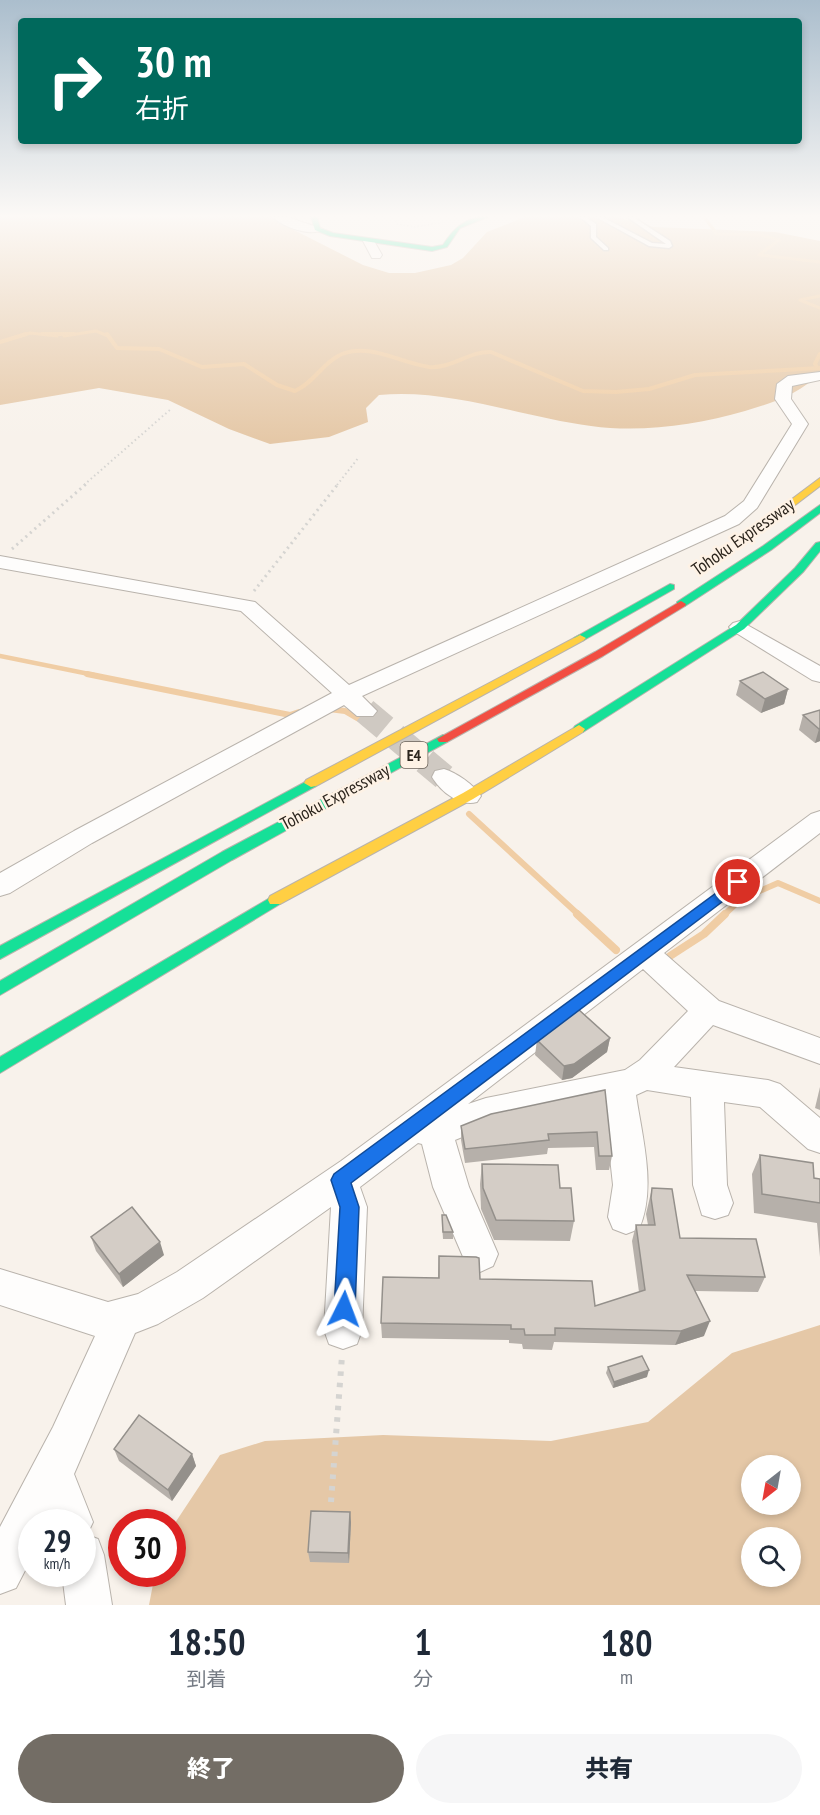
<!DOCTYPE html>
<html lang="ja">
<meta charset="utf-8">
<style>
body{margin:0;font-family:"PT Sans Narrow","Noto Sans JP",sans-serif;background:#f6f6f7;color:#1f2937;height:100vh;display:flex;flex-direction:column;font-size:22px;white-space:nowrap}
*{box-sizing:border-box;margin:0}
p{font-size:20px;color:#747a83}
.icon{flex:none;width:33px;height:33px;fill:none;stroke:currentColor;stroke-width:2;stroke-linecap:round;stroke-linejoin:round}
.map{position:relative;height:1605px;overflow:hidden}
.drawer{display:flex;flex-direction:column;background:#fff;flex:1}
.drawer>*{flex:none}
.banner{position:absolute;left:18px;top:18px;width:784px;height:126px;border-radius:6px;box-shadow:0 3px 9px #0003;background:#00695c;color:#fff;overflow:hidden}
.needle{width:39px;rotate:211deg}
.tools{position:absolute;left:741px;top:1455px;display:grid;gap:12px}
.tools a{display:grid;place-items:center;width:60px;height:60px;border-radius:50%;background:#fff;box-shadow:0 3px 9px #0003;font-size:30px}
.speed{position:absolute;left:18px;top:1509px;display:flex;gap:12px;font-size:30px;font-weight:700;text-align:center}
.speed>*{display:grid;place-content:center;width:78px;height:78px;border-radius:50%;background:#fff;box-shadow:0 3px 9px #0003;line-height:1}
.speed small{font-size:15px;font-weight:400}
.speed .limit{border:9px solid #d22;background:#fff;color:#111}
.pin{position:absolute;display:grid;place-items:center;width:51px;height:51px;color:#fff;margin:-26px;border:3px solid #fff;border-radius:50%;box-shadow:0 2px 6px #0007}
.me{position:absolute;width:66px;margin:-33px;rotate:3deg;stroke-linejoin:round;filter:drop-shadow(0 0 4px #0008)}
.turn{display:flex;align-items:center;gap:21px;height:126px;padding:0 18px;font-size:27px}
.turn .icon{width:78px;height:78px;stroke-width:2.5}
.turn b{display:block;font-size:42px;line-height:51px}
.eta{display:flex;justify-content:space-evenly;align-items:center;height:102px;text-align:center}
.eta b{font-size:36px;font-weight:800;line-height:42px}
.button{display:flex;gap:12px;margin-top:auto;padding:12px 18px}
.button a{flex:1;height:69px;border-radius:36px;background:#736d65;color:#fff;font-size:24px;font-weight:800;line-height:69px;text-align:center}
.button a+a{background:#f6f6f7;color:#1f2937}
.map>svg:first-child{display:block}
.forest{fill:#e5c8a7;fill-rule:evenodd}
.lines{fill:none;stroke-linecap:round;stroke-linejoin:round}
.stream-far4{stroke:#f0cda4;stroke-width:3}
.stream-far3{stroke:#f0cda4;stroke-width:4}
.stream-far2{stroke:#f0cda4;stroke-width:4.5}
.stream-far1{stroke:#f0cda4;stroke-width:6}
.stream{stroke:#f0cda4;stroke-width:8}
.street-tunnel{stroke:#cfc9c2;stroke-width:26;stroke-dasharray:26 13;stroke-linecap:butt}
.lane-casing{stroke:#b9b3ac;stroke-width:3}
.street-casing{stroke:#b9b3ac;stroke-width:2}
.fast-casing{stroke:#b9b3ac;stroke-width:2}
.slow-casing{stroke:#b9b3ac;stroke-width:2}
.jam-casing{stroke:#b9b3ac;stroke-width:2}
.path-far3{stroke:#d5d4d1;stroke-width:1.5;stroke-dasharray:1.5 2;stroke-linecap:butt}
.path-far2{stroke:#d5d4d1;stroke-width:2;stroke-dasharray:1.5 3;stroke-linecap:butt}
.path-far1{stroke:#d5d4d1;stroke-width:3;stroke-dasharray:2 4;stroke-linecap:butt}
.path{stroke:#d5d4d1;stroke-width:6;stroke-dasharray:4.5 7;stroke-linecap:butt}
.lane{fill:#fefdfc;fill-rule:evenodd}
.street{fill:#fefdfc;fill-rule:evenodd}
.fast{fill:#16e098;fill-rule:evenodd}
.slow{fill:#ffcf43;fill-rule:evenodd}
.jam{fill:#f24e42;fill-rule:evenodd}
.wall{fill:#b6b0aa}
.shaded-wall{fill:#94908b}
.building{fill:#d4cdc6;stroke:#94908b;stroke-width:1.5}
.route{fill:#1a73e8;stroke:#114b97;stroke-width:1.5}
.labels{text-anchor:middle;stroke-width:5;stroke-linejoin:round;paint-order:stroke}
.shield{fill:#fef2e5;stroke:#6b6259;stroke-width:1.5}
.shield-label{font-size:16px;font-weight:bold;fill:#2c251d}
.street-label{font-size:18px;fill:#2c251d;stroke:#fef2e5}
</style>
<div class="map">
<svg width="820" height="1605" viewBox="0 0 820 1605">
<rect width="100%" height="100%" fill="#f8f2eb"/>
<g class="forest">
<path d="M0 217H298L294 230 363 265 389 273H415L451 265 463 258 487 232 525 217H616L654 227 775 232 820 241V372C801 394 772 403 745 411 696 425 641 433 591 426 522 417 449 388 379 395L366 408 368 422 329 437 270 444 229 429 168 400 99 388 0 405Z"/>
<path d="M820 1325V1605H149L155 1574H172L173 1526 220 1455 265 1441 383 1435 551 1441 648 1422 732 1353ZM752 1466H790V1504H752ZM752 1538H790V1576H752Z"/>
</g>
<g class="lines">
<g class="stream-far4">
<path d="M704 217 717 234 761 235 779 240 759 255 820 262"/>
<path d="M820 296 800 300 820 308"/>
<path d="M21 336 30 333 57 336"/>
<path d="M64 336 96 331 108 336"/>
</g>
<g class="stream-far3">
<path d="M42 334H74"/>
<path d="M107 334 117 348 159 349 202 367 244 364 277 385 295 391C314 383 323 362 342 354 371 343 400 363 429 367 451 369 469 351 491 352L583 391 616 392 649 389 695 375 820 368"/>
<path d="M0 342 26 334"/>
<path d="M817 367 815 364 820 354"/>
</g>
<path class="stream-far2" d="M0 656 94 675"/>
<g class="stream-far1">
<path d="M87 674 290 715 299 712"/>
<path d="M329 709 345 711 357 718"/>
<path d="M469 814 579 915"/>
<path d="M724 915 741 899 778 883 820 901"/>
</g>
<g class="stream">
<path d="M577 914 616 950"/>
<path d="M670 956 704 934 725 914"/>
</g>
<path class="street-tunnel" d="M365 711 444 777"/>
<g class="lane-casing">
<g id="lane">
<path d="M580 217H585L596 224V237L608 248V250H604L591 238V226Z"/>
<path d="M596 217H602L652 243 666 244 627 217H633L670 241 672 246 669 248 649 246Z"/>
</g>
</g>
<g class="street-casing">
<g id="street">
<path d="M273 217H287L323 229C312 238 281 226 273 217Z"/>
<path d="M365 239H373L382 255 380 258H372L363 241Z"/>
<path d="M820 372V380L792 386 791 399 808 424 757 508 739 524 362 696 377 711 373 716H357L344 705 92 843 10 893 0 896V873L74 831 332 693 241 611 0 568V556L255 602 349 685 725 516 744 501 792 424 775 399 777 384 788 376Z"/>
<path d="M740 621 820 666V682L812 680 733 631 729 627 733 623Z"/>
<path d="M444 769C457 773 473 784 481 796L477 802C460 807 441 792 432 777L435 771Z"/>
<path d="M820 811V833L664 953 719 1001 820 1038V1064L713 1025 674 1067 768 1080 780 1084 820 1118V1153L808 1149 760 1107 724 1102 727 1185 733 1203 728 1215 715 1219 702 1215 693 1185 691 1097 647 1090 636 1095C642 1137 657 1188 639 1229L626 1234 613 1229 608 1217 613 1185 604 1102 489 1126 455 1140 469 1187 498 1254 493 1266 480 1272 467 1266 433 1187 422 1144 418 1143 360 1187 367 1207 362 1330 357 1344 343 1349 329 1344 324 1330 331 1207 203 1298 158 1324 135 1333 74 1474 93 1522 87 1535 98 1539 104 1555 112 1605H66L62 1574H82V1522H32V1557L16 1588 0 1594V1527L53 1427 95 1336 0 1305V1269L108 1302 138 1294 177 1272 341 1161 811 814ZM643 969 688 1011 640 1060 625 1070 486 1098 468 1104Z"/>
</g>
</g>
<g class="fast-casing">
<g id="fast">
<path d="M311 217H317L320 228 333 233 432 247 443 245C454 228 466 216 488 217L460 228 447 247 432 251 330 236 315 230Z"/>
<path d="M820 505V513L771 550 685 606H677V602L763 546Z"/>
<path d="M820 542V551L803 572 744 629 583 732H575L573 729 575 726 736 625 795 568 816 543Z"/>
<path d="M670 584 674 585V589L584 640 580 641 574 638Z"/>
<path d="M443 735 447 736 449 739 447 742 232 860 0 995V981L222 852Z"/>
<path d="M311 779 318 783 316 786 0 959V946Z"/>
<path d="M275 895 280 896 282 900 280 904 0 1073V1057Z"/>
</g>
</g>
<g class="slow-casing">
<g id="slow">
<path d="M820 478V486L782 515H776V511Z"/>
<path d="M580 635 586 638 584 640 316 786 311 787 304 783 306 780Z"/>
<path d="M579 725 585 729 583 732 473 799 280 904H270L268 900 270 896 463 793Z"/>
</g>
</g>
<g class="jam-casing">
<path id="jam" d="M681 601 686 604 685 606 603 656 447 742H439L437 739 595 652Z"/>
</g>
<path class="path-far3" d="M395 217 397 224 415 227 444 222"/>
<g class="path-far2">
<path d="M84 485 172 408"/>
<path d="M337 485 359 457"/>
</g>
<g class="path-far1">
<path d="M12 549 86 484"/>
<path d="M254 591 338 484"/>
</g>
<path class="path" d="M331 1502 342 1356"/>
<use href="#lane" class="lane"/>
<use href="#street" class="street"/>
<use href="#fast" class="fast"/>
<use href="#slow" class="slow"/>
<use href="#jam" class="jam"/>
</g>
<g class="wall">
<path d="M740 681 788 689 784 704 761 713 736 695Z"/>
<path d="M820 710V741L815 743 799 730 803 715Z"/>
<path d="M610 1038 607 1052 572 1078 562 1080 535 1055 537 1040Z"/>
<path d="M820 1087V1110L815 1108Z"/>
<path d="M605 1090 612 1156 609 1170H596L594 1147 548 1148 547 1154 465 1163 461 1140V1126Z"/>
<path d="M760 1155 814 1178 820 1179V1257L817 1223 754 1213 752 1174Z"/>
<path d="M482 1164 560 1188 574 1221 570 1241 494 1240 481 1209 480 1184Z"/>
<path d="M652 1188 680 1238 765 1277 758 1292 695 1291 704 1336 675 1345 554 1342 552 1350 523 1349 522 1344 509 1343V1340L382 1338 381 1323 438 1278 439 1256 480 1279 595 1306 639 1292 632 1241 636 1225H648L646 1214Z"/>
<path d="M442 1222 453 1232V1239H443Z"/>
<path d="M91 1237 164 1255 123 1287 96 1251Z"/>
<path d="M608 1367 647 1377 613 1388 606 1373Z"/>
<path d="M114 1449 192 1454 196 1466 172 1501 119 1461Z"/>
<path d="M351 1522 349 1563 310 1562 308 1552Z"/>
</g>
<g class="shaded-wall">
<path d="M788 689 784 704 761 713 765 699Z"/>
<path d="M820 728V741L815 743 819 729Z"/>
<path d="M610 1038 607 1052 572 1078 562 1080 564 1066Z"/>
<path d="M160 1242 164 1255 123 1287 119 1274Z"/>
<path d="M710 1321 704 1336 675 1345 681 1331Z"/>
<path d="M649 1370 647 1377 613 1388 614 1382Z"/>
<path d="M192 1454 196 1466 172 1501 168 1490Z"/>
<path d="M350 1512 351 1522 349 1563 348 1553Z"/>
</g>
<g class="building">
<path d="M763 672 788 689 765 699 740 681Z"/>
<path d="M820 710V728L819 729 803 715Z"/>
<path d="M578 1009 610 1038 574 1064 564 1066 537 1040Z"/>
<path d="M605 1090 612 1156H599L597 1132 548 1134 549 1140 465 1149 461 1126 491 1114Z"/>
<path d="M760 1155 813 1163 814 1178 820 1179V1203L762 1194Z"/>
<path d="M482 1164 558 1165 560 1188H571L574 1221 496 1220 483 1188Z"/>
<path d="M652 1188 672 1189 680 1238 756 1239 765 1277 687 1275 710 1321 681 1331 555 1328V1335H525L524 1329H511V1325L381 1323 383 1277 439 1278V1256L476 1257 479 1258 480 1279 592 1281 595 1306 645 1290 636 1225H655L651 1198Z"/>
<path d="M132 1207 160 1242 119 1274 91 1237Z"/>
<path d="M442 1215H446L453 1232H443Z"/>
<path d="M642 1356 649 1370 614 1382 608 1367Z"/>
<path d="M139 1415 192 1454 168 1490 114 1449Z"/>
<path d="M311 1511 350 1512 348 1553 308 1552Z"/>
</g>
<linearGradient id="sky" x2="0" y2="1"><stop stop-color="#abbecd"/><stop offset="0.49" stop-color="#fcf9f6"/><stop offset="1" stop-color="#fcf9f6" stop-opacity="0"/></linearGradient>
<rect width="820" height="441" fill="url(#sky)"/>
<path class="route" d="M738 877 746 882 743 886 351 1183 359 1207 355 1309 352 1317 344 1320 337 1317 334 1309 340 1207 331 1180 334 1174Z"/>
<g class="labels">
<rect class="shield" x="400.5" y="742" width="27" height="26" rx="4.5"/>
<g class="shield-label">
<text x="414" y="761">E4</text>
</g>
<g class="street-label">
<text transform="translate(743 537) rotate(-35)" y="6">Tohoku Expressway</text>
<text transform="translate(335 797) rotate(-28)" y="6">Tohoku Expressway</text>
</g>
</g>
</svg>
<div class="tools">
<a><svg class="needle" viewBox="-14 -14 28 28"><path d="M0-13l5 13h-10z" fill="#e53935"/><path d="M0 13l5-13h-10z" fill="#747a83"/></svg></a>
<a><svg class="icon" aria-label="search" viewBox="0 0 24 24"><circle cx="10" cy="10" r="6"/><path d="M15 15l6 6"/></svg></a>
</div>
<div class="speed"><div>29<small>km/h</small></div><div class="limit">30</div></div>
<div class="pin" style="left:738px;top:882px;background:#d93025"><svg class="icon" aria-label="arrive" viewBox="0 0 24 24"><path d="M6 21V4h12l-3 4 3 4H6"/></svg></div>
<svg class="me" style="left:344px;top:1309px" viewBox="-20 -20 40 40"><path d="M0-17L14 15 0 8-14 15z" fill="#1a73e8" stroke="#fff" stroke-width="4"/></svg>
<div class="banner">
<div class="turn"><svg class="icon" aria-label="right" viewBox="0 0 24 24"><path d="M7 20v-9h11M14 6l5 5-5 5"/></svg><div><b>30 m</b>右折</div></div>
</div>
</div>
<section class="drawer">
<div class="eta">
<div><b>18:50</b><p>到着</p></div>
<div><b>1</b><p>分</p></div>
<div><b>180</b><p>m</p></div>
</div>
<div class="button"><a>終了</a><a>共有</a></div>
</section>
